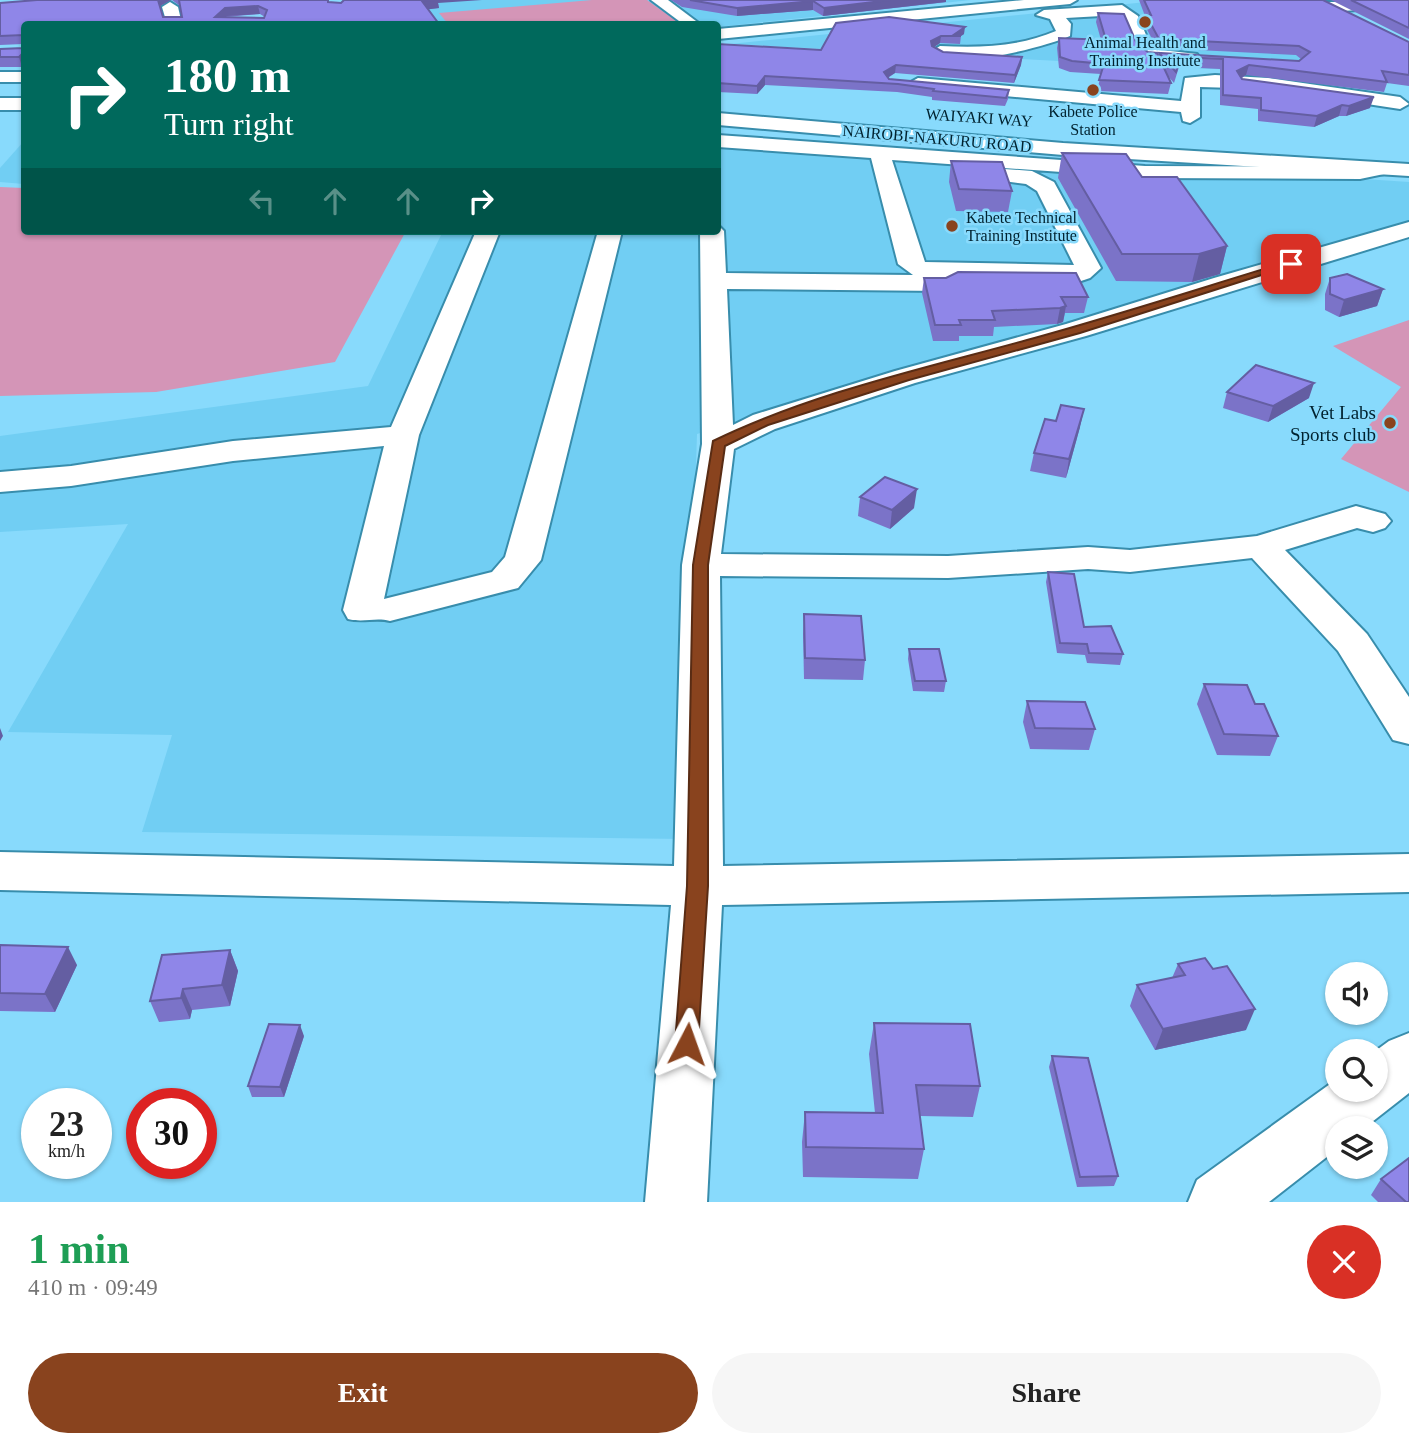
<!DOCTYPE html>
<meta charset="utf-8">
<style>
body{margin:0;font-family:"Times New Roman",serif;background:#f6f6f6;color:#222;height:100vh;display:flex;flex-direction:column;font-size:26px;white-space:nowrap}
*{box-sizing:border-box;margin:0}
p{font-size:23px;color:#767676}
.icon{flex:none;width:38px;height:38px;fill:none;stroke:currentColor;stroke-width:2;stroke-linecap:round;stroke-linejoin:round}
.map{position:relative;height:1202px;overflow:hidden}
.drawer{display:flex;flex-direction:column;background:#fff;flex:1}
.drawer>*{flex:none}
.hud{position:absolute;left:21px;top:21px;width:700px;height:214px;border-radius:7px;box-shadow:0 2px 5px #0004;background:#00695c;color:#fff;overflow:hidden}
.buttons{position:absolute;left:1325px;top:962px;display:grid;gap:14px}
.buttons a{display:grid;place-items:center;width:63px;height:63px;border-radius:50%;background:#fff;box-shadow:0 2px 5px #0004;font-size:35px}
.speed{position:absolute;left:21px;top:1088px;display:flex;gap:14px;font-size:35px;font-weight:700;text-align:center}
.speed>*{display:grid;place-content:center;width:91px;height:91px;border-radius:50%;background:#fff;box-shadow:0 2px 5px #0004;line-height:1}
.speed small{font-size:18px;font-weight:400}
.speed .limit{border:10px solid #d22;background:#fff;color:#111}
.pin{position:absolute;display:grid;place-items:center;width:60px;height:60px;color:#fff;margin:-30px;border-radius:14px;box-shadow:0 4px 10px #0006}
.me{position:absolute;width:77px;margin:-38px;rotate:4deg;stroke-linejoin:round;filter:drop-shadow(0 0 5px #0008)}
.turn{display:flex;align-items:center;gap:24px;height:147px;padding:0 28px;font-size:32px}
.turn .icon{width:91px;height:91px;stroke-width:2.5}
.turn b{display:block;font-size:49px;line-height:60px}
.lanes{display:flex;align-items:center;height:66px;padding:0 28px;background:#0003;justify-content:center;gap:35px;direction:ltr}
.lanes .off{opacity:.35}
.round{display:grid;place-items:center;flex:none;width:74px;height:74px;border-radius:37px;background:#f6f6f6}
.overview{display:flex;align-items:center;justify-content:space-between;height:119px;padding:0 28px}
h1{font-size:42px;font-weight:700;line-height:52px;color:#1e9e55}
.button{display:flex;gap:14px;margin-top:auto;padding:14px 28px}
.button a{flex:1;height:80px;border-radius:42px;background:#89431e;color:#fff;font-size:28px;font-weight:700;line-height:80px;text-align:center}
.button a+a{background:#f6f6f6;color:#222}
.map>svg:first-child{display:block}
.built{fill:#71cef3}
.green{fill:#d495b7}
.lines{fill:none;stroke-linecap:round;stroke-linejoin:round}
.minor-casing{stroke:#388dac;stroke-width:4}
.highway-casing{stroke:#388dac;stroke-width:4}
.minor{fill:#fff;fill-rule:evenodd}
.highway{fill:#fff;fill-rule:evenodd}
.wall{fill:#7b73c8;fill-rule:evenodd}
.shaded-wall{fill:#645ea2}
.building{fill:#8f86e8;stroke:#645ea2;stroke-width:2;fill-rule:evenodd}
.route{fill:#89431e;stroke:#592c14;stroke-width:2}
.poi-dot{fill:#89431e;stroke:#88dafc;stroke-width:2.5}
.labels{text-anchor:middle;stroke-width:5;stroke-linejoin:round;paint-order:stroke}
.far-poi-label{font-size:16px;fill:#00222f;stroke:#88dafc}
.far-street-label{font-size:16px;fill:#00222f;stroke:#88dafc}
.poi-label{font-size:19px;fill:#00222f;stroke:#88dafc;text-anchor:end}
</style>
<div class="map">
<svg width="1409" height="1202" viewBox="0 0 1409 1202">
<rect width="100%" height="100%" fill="#88dafc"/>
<g class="built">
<path d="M416 0H971L718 27V24H436Z"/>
<path d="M1166 0 1409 79 730 44Z"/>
<path d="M718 136 1409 182V228L1010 341 697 434 684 839 142 832 172 735 8 732 128 524 0 532V436L368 386 443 231H718Z"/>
<path d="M24 141V184L0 182V168Z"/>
</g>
<g class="green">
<path d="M592 0H647L681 24H448L439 13Z"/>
<path d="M0 187 24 188V231H406L335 362 156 392 0 396Z"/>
<path d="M1409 320V492L1341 459 1401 387 1333 346Z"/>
</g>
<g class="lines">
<g class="minor-casing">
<g id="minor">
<path d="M651 0H668L700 24H683Z"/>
<path d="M1024 0H1077L1070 4 718 39V29Z"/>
<path d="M170 2 178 7 182 24H167L162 7Z"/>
<path d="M1369 2 1376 6 1374 9 1326 12 1318 7 1326 2Z"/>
<path d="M1122 5 1138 16 1152 49 1197 54 1200 58 1197 62 1139 57 1123 18 1119 15 1066 18 1071 24 1070 36C1045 47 951 72 932 51L940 46C980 48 1018 47 1056 31L1050 19 1036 15 1044 10Z"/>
<path d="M1215 75 1268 78 1400 97 1409 104 1400 109 1268 89 1200 87V117L1190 123 1183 121 1181 112 918 88 909 83 918 78 1181 101 1185 78Z"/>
<path d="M718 135 1145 166 1360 167 1376 163 1387 169 1384 174 1360 179 1145 178 892 160 925 262 1074 265 1037 191 1026 184 996 180 993 175 1004 169 1032 171 1054 182 1101 268 1090 278 1081 281 952 277 956 283 952 288 943 291 727 289 733 425 753 415 895 371 1066 324 1214 278 1409 222V237L1086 336 915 383 775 429 734 449 721 554 948 556 1088 547 1130 550 1257 536 1356 506 1385 514 1391 521 1385 528 1373 532 1357 528 1285 550 1367 634 1409 697V744L1393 740 1338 651 1252 558 1130 572 1088 569 948 578 720 576 723 866 1409 854V892L722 905 707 1202H645L671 905 0 890V852L674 866 682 565 702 444 700 231H718V225L724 231 726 273 913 275 898 264 871 158 718 147Z"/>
<path d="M476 231H500L419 435 384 599 492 572 505 557 598 231H622L541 560 518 588 390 621C375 617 364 623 348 619L343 610 384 446 233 461 71 486 0 492V472L71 466 233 441 391 427Z"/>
<path d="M1409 1033V1093L1363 1129H1337V1149L1269 1202H1188L1197 1180 1337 1079V1090H1376L1374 1052 1389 1041Z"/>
</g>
</g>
<g class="highway-casing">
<g id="highway">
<rect x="0" y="72" width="24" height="10"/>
<rect x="0" y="98" width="24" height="12"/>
<path d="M718 113 1063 143 1409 164V176L1063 155 718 125Z"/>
</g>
</g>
<use href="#minor" class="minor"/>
<use href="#highway" class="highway"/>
</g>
<g class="wall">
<path d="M37 0H171L160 6 163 17H182L180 6 172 0H328V2L341 3H438L439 8 428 9 439 24H24L22 67H0V49L23 48V44L0 45V3ZM260 14 265 17 264 18 226 17Z"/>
<path d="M671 0H946V2L823 16 813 10 737 16 682 7Z"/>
<path d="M1139 0H1323L1409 42V86L1387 83 1384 92 1246 75 1242 78V79L1370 108 1346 116H1339L1314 127 1258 121V109L1220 105V69L1179 67 1174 83 1167 75 1171 83 1168 94 1097 91 1101 74 1070 72 1059 68 1057 48 1059 38 1101 40 1096 22 1098 13 1148 52 1158 55 1159 53 1299 61 1301 59 1296 55 1157 48 1144 24 1145 16Z"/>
<path d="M1331 0H1409V39Z"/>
<path d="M836 23 964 34 961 36 960 44 940 43 934 47 943 52 1022 57 1021 65 1014 83 895 73 888 78 889 79 1009 90 1008 99 1005 106 932 100V97L897 92 765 85 757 94 718 92V44L821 50Z"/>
<path d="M1062 153 1142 177 1227 246 1220 274 1192 282 1116 281 1058 178Z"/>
<path d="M951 161 1012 191 1008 212 956 211 949 182Z"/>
<path d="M924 278 1088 297 1084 313H1065L1063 322 1057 324 994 327 993 336H959V341H933L922 293Z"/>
<path d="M1330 278 1383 289 1377 306 1339 317 1325 310V294Z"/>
<path d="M1227 392 1309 398 1268 422 1223 408Z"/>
<path d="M1056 421 1080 427 1066 478 1030 471 1034 453Z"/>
<path d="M860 497 914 508 890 529 858 516Z"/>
<path d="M1048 572 1084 627 1123 654 1120 665 1087 663 1085 655 1057 653 1046 582Z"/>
<path d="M804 614 865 660 863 680 804 679 803 634Z"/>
<path d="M909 649 946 681 944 692 913 691 908 659Z"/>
<path d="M1204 684 1278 736 1270 756 1217 755 1197 704Z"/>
<path d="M1027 701 1095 729 1089 750 1030 749 1023 722Z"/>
<path d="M0 945 77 965 55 1012 0 1011Z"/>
<path d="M230 950 238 971 230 1006 192 1010 190 1019 159 1022 150 1001Z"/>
<path d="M1178 964 1213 969 1246 1030 1155 1050 1130 1006 1137 985 1172 978Z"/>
<path d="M874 1023 980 1086 973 1117 920 1116 924 1149 918 1179 803 1177 802 1142 805 1112 875 1113 869 1054Z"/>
<path d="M304 1036 284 1097H252L248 1086Z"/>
<path d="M1052 1056 1118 1176 1114 1186 1077 1187 1049 1067Z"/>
<path d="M1381 1179 1409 1202H1378L1371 1195Z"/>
</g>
<g class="shaded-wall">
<path d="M158 0H171L160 6Z"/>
<path d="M434 0H482L438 3 439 8 423 10 422 1Z"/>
<path d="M890 0H946V2L823 16 824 8Z"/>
<path d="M813 1V10L737 16V8Z"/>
<path d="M258 6 260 14 227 16 218 24 215 17 225 8Z"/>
<path d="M381 22 382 24H349Z"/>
<path d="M965 27 964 34 961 36H952Z"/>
<path d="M941 36 940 43 931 49V41Z"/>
<path d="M24 52V64L22 67 19 57Z"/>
<path d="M1022 57 1021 65 1014 83 1015 75Z"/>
<path d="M896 65 895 73 883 80 884 72Z"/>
<path d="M1249 65 1246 75 1235 81 1237 71Z"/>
<path d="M765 76V85L757 94V86Z"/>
<path d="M1374 97 1370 108 1346 116 1349 106Z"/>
<path d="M1342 105 1339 116 1314 127 1317 116Z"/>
<path d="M1227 246 1220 274 1192 282 1199 254Z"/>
<path d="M1383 289 1377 306 1339 317 1344 300Z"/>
<path d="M1066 306 1063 322 1057 324 1060 308Z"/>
<path d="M1314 383 1309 398 1268 422 1273 406Z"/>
<path d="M1084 409 1080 427 1066 478 1069 459Z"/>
<path d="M917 489 914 508 890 529 892 510Z"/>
<path d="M0 728 3 736 0 741Z"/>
<path d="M68 947 77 965 55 1012 45 994Z"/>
<path d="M230 950 238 971 230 1006 222 985Z"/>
<path d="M183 989 192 1010 190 1019 181 998Z"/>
<path d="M1255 1009 1246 1030 1155 1050 1163 1029Z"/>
<path d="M300 1025 304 1036 284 1097 280 1087Z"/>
</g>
<g class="building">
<path d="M37 0H158L163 17H182L179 0H328V2L341 3 344 0H434L422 1 439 24H383L381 22 349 24H24V52L19 57H0V49L23 48V35L0 36V3ZM258 6 267 10 264 18 215 17 225 8Z"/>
<path d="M690 0H890L824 8 813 1 737 8Z"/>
<path d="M1144 0H1323L1409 42V75L1382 71 1387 82 1249 65 1237 71 1242 79 1374 97 1349 106 1342 105 1317 116 1261 110V98L1223 95V59L1181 57 1176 72 1159 53 1299 61 1310 52 1299 46 1159 39 1146 15H1151Z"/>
<path d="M1351 0H1409V28Z"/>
<path d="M1098 13 1124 14 1137 44 1148 52 1157 53 1171 83 1099 80 1104 64 1072 61 1060 57 1059 38 1106 40Z"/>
<path d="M889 17 965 27 952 36H961H941L931 41 932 46 943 52 1022 57 1015 75 896 65 884 72 889 79 1009 90 1006 98 933 91 934 89 898 84 765 76 757 86 718 83V44L821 50 836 23Z"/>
<path d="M1062 153 1126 154 1142 177H1177L1227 246 1199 254H1122Z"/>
<path d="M951 161 1002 162 1012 191 959 189Z"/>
<path d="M958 272 1076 273 1088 297H1061L1066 306 1060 308 992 311 995 320H959L961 325H935L924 278H946Z"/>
<path d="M1347 274 1383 289 1344 300 1330 294V278Z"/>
<path d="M1256 365 1314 383 1273 406 1227 392Z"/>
<path d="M1061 405 1084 409 1069 459 1034 453 1045 419 1056 421Z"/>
<path d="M885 477 917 489 892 510 860 497Z"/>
<path d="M1048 572 1074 574 1084 627 1111 626 1123 654 1089 653 1087 644 1060 643Z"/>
<path d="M804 614 861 616 865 660 805 658Z"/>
<path d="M909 649H939L946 681H915Z"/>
<path d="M1204 684 1247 685 1255 704H1264L1278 736 1224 734Z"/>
<path d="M1027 701 1085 702 1095 729 1035 728Z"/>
<path d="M0 945 68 947 45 994 0 993Z"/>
<path d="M230 950 222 985 183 989 181 998 150 1001 162 955Z"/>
<path d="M1205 958 1213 969 1227 966 1255 1009 1163 1029 1137 985 1185 975 1178 964Z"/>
<path d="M874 1023 970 1024 980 1086 916 1085 924 1149 806 1147 805 1112 883 1113Z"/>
<path d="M269 1024 300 1025 280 1087 248 1086Z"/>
<path d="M1052 1056 1088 1058 1118 1176 1080 1177Z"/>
<path d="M1409 1158V1202H1406L1381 1179Z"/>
</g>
<path class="route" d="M1287 262 1296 264 1080 333 909 380 768 425 725 446 708 565V886L698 1044 695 1051 687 1054 679 1051 675 1044 687 886 693 565 713 441C812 393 922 369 1027 340 1115 316 1201 288 1287 262Z"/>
<g class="poi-dot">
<circle cx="1145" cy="22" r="7"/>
<circle cx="1093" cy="90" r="7"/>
<circle cx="952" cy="226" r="7"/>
<circle cx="1390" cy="423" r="7"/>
</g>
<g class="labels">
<g class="far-poi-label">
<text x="1145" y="48">Animal Health and<tspan x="1145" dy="18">Training Institute</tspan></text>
<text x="1093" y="117">Kabete Police<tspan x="1093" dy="18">Station</tspan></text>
<text x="966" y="223" text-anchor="start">Kabete Technical<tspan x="966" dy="18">Training Institute</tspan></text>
</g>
<g class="far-street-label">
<text transform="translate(979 117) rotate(4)" y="6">WAIYAKI WAY</text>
<text transform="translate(937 138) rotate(5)" y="6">NAIROBI-NAKURU ROAD</text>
</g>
<g class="poi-label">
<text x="1376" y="419">Vet Labs<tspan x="1376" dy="22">Sports club</tspan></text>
</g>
</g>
</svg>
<div class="buttons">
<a><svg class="icon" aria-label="sound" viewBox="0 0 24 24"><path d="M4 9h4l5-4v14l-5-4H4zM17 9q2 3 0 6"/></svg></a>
<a><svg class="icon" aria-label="search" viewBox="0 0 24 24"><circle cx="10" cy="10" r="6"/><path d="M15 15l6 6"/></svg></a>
<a><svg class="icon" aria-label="layers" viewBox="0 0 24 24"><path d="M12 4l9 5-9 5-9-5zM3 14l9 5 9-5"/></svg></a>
</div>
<div class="speed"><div>23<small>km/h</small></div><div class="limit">30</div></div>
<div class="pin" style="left:1291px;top:264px;background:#d93025"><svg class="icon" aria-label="arrive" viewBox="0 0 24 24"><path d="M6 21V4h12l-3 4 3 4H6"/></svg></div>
<svg class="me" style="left:687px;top:1044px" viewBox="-20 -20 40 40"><path d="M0-17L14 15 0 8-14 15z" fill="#89431e" stroke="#fff" stroke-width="4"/></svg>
<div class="hud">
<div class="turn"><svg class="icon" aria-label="right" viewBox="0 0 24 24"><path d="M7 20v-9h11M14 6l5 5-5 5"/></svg><div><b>180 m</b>Turn right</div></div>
<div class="lanes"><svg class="icon off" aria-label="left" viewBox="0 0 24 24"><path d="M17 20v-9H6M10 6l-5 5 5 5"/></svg><svg class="icon off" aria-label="ahead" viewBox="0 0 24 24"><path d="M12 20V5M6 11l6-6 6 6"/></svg><svg class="icon off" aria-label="ahead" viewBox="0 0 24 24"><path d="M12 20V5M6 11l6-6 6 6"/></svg><svg class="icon" aria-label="right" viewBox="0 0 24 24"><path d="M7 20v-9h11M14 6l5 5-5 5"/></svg></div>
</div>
</div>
<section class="drawer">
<div class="overview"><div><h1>1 min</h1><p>410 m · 09:49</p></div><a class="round" style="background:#d93025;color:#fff"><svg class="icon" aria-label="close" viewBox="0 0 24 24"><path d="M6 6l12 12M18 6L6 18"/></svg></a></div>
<div class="button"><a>Exit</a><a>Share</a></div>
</section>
